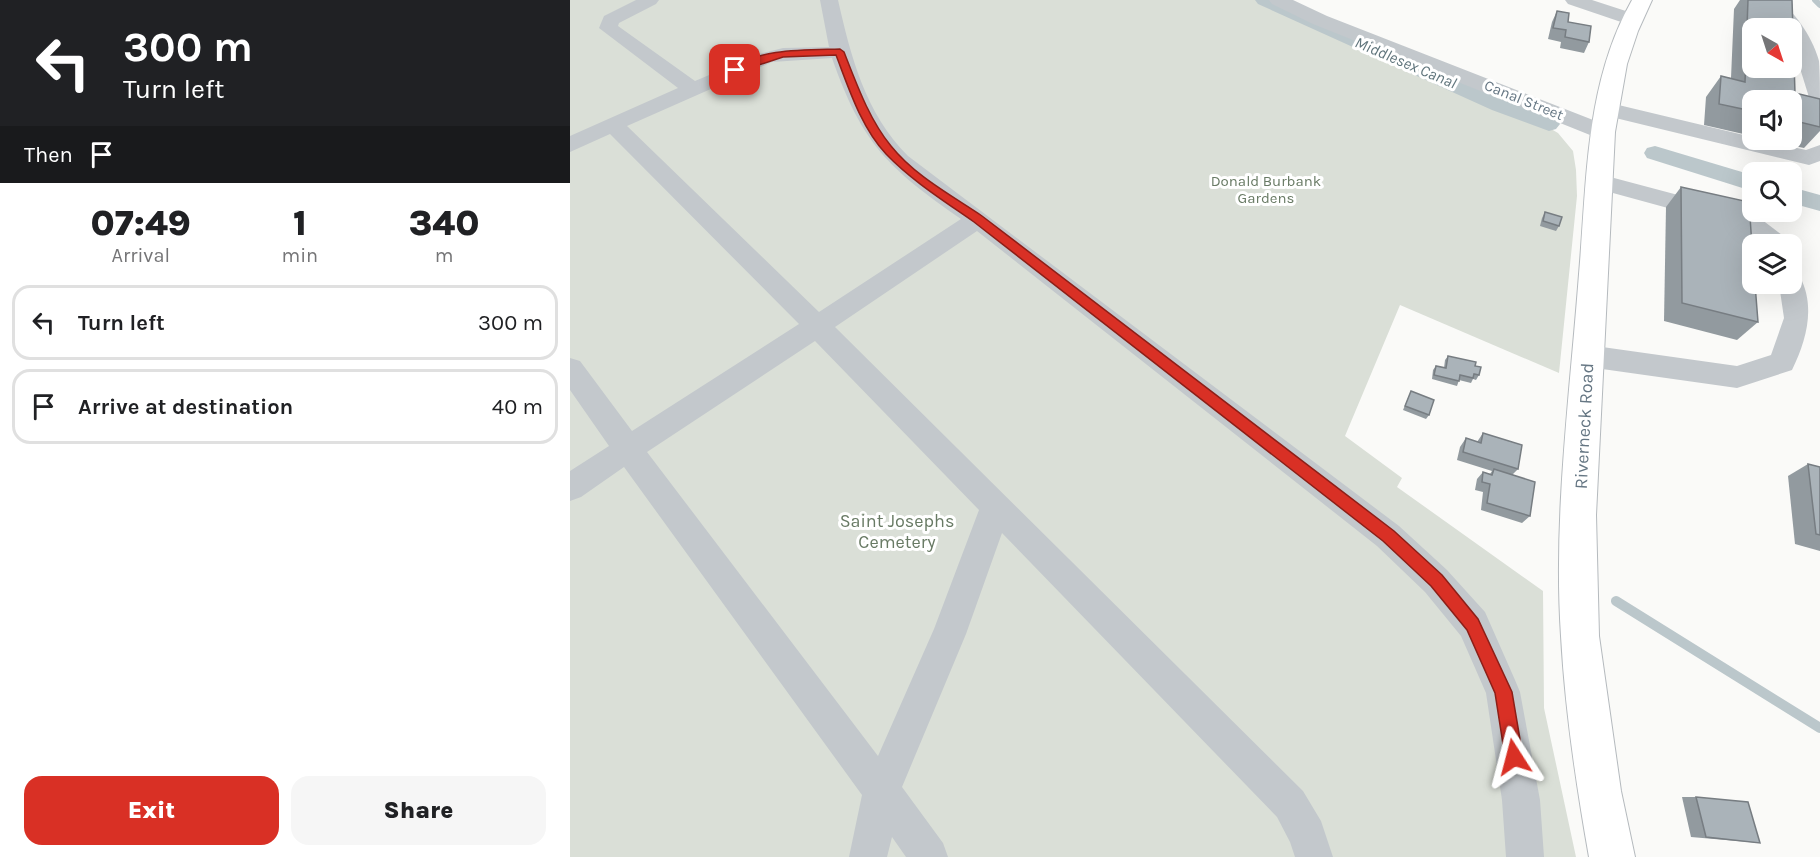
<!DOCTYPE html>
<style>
body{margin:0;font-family:Karla,sans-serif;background:#f6f6f6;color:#202124;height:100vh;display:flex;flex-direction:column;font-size:22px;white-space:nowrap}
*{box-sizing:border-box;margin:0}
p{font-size:20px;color:#757577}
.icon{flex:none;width:33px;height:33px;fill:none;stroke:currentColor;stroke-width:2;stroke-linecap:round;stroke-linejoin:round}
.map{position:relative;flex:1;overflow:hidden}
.details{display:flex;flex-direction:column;background:#fff;width:570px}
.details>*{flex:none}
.guide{background:#202124;color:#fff;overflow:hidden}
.needle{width:39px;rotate:141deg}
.fabs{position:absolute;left:1172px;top:18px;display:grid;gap:12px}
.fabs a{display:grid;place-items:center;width:60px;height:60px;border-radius:12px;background:#fff;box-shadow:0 6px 24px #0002;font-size:30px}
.pin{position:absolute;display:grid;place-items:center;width:51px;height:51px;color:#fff;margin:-26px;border-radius:12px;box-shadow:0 3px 9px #0006}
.me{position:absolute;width:66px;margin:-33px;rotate:351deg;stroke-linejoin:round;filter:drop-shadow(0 0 4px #0008)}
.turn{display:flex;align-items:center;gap:21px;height:126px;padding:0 24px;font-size:27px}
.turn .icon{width:78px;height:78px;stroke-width:2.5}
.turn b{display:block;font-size:42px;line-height:51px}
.then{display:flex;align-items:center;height:57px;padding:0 24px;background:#0003;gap:12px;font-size:22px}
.eta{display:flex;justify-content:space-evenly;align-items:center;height:102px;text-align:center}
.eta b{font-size:36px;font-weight:800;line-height:42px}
.action{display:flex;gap:12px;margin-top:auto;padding:12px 24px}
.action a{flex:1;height:69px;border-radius:18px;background:#d93025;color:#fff;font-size:24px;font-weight:800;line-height:69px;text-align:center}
.action a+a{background:#f6f6f6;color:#202124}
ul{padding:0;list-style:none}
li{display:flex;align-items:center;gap:18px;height:75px;margin:0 12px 9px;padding:0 12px;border:3px solid #e0e0e0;border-radius:18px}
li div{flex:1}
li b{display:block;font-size:22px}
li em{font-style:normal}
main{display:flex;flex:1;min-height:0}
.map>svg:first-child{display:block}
.green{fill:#dadfd7}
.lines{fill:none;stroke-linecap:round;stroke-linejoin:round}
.stream-far1{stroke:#bbc7cb;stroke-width:6}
.stream{stroke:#bbc7cb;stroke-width:10}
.canal{fill:#bbc7cb;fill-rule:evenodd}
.major-casing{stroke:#b5babe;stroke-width:2}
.minor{fill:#c3c8cc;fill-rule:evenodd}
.major{fill:#fff;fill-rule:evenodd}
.wall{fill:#929a9f}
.building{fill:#aab3b9;stroke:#777d82;stroke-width:1.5;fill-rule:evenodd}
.route{fill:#d93025;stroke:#8d1f18;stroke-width:1.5}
.labels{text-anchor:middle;stroke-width:6;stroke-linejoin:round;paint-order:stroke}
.far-street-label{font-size:15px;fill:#657683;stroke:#fff}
.far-park-label{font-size:15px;fill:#687a64;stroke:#fff}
.far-water-label{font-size:16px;font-style:italic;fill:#60757c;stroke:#fff}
.street-label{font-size:18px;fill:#657683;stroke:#fff}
.park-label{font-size:18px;fill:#687a64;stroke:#fff}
</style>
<main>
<section class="details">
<div class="guide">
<div class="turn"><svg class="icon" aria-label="left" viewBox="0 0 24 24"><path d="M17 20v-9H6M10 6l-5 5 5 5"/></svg><div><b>300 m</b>Turn left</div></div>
<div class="then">Then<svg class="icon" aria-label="arrive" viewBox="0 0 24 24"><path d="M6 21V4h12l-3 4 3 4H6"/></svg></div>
</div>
<div class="eta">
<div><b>07:49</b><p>Arrival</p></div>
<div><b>1</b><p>min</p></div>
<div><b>340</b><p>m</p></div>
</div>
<ul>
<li><svg class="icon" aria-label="left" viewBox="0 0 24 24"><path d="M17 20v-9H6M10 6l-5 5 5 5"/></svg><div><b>Turn left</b></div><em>300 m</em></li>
<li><svg class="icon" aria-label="arrive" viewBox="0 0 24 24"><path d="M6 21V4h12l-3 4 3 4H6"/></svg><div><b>Arrive at destination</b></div><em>40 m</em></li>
</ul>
<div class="action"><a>Exit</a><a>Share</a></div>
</section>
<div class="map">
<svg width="1250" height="857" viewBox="0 0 1250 857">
<rect width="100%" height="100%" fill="#fafaf8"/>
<path class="green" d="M0 0H701L933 101 988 133 1003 151 1006 170 1007 196 989 373 830 305 775 436 832 478 827 487 973 591 974 708 1006 857H0Z"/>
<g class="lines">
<path class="stream-far1" d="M1245 0 1250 5"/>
<path class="stream" d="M1046 601 1250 728"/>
<g class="canal">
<path d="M685 0H709L936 100 986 119 990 124 986 129 979 131 922 110 688 4Z"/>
<path d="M1085 146 1182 175V191L1077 158 1074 153 1077 148Z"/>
<path d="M1221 187 1250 195V211L1221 203Z"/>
</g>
<g class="major-casing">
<path id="major" d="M1062 0H1082L1068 31 1057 64 1045 132 1026 515 1029 636 1051 791 1065 857H1019C1006 784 995 710 991 636 983 516 1000 394 1009 274 1017 181 1015 83 1062 0Z"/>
</g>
<g class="minor">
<path d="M66 0H89L86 4 49 23 48 26 125 81 189 54 213 48 259 47 250 0H268C281 57 295 113 338 156L829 526 877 570 915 612 945 680 950 692 970 800 974 857H936L932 800 916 693 891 636 855 592 807 546 407 231 265 327 733 791 751 821 763 857H725L720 842 707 817 432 533 396 634 332 787 373 843 378 857H336L322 837 317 857H279L292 795 54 467 11 497 0 501V471L39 446 0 390V358L10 361 62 431 229 324 40 134 0 152V136L108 88 29 28 34 16ZM262 58C292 144 318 168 391 219L249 312 57 126 202 62ZM245 341 409 510 364 629 308 756 77 452Z"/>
<path d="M699 0H723L757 16 1041 127 1044 132 1041 137 1033 139 1025 137 743 24 702 4Z"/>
<path d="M995 0H1022L1068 15 1070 19 1068 23H1054L998 4Z"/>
<path d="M1180 0C1187 0 1196 0 1203 0 1223 4 1245 43 1249 61 1250 75 1250 93 1250 107L1243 106 1240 101C1235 81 1221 46 1221 28H1215L1197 10 1183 4Z"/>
<path d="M1036 102 1182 137V140H1192L1236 150 1250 145V161L1239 165 1029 114 1026 109 1029 104Z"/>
<path d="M1029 174 1187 216 1216 238 1220 244H1192L1171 228 1021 187 1018 182 1021 177Z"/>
<path d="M1221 275 1230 277C1246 307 1236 341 1222 370L1167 388 1018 367 1009 364 1005 356 1009 348 1018 345 1167 366 1201 355 1214 318 1209 284H1221Z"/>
</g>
<use href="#major" class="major"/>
</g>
<g class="wall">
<path d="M1170 0H1222L1225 93 1250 99V131L1234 148 1197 140H1221V100H1182V136L1134 125 1136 97 1151 76 1161 78 1164 9Z"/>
<path d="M987 11 1019 42 1014 53 990 48 991 42 978 39 982 22Z"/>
<path d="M1111 187 1188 322 1167 340 1094 321 1096 207Z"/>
<path d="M975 212 989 226 986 231 970 226 972 218Z"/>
<path d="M878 356 905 366 909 375 906 380 903 379 901 383 889 380 887 386 862 379 863 370 866 366 874 368 875 360Z"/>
<path d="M841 391 859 415 856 419 833 410Z"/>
<path d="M913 433 948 469 942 475 960 516 952 523 911 510 913 492 905 490 907 479 913 472 920 474 922 471 887 460 890 447 896 438 907 442Z"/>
<path d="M1238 464 1250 467V551L1225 544 1218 476Z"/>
<path d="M1112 797H1126L1190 843 1121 837Z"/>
</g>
<g class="building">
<path d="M1178 0H1222L1225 93 1250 99V127L1221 120V100H1182V111L1149 104 1151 76 1175 82ZM1182 28H1221V68H1182Z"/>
<path d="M987 11 999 13 998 22 1021 26 1019 42 995 37 996 30 983 28Z"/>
<path d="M1111 187 1179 202 1182 246V284H1185L1188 322 1112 303Z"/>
<path d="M975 212 992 217 989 226 973 221Z"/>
<path d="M878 356 906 362 905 366 911 367 909 375 904 374 903 378 890 375 889 381 864 375 866 366 876 368Z"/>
<path d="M841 391 864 400 859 415 835 406Z"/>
<path d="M913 433 952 445 948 469 893 452 896 438 911 443Z"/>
<path d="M1238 464 1250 467V535L1246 534Z"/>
<path d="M924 469 965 482 960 516 917 503 920 484 912 482 913 472 922 475Z"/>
<path d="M1126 797 1178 802 1190 843 1136 837Z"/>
</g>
<path class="route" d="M270 49 274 52C287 85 299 119 321 146 345 176 381 195 412 216L824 531 872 575 908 619 942 692 953 757 950 763 944 766 938 763 935 757 925 693 897 630 861 586 813 541 404 222C374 201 342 181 316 154 291 127 279 89 266 55L213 57 165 73 160 70C187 48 237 50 270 49Z"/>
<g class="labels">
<g class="far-street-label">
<text transform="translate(954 100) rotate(22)" y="5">Canal Street</text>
</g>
<g class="far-park-label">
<text x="696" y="186">Donald Burbank<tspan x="696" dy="17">Gardens</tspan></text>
</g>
<g class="far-water-label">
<text transform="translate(836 62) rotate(23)" y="6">Middlesex Canal</text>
</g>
<g class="street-label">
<text transform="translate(1014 426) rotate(-87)" y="6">Riverneck Road</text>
</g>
<g class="park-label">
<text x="327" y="527">Saint Josephs<tspan x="327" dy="21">Cemetery</tspan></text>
</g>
</g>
</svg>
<div class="fabs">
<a><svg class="needle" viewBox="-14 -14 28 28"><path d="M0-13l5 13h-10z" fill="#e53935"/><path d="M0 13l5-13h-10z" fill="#757577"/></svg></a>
<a><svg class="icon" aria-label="sound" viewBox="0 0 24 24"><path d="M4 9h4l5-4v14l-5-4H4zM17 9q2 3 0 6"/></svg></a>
<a><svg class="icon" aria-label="search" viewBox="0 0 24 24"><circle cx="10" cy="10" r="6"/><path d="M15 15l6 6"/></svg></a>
<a><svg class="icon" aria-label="layers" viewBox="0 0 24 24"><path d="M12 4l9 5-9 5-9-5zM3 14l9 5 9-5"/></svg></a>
</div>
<div class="pin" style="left:165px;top:70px;background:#d93025"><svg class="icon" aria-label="arrive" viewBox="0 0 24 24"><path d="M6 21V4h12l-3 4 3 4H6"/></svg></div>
<svg class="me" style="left:944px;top:757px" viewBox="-20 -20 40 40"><path d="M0-17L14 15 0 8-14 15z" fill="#d93025" stroke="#fff" stroke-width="4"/></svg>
</div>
</main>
